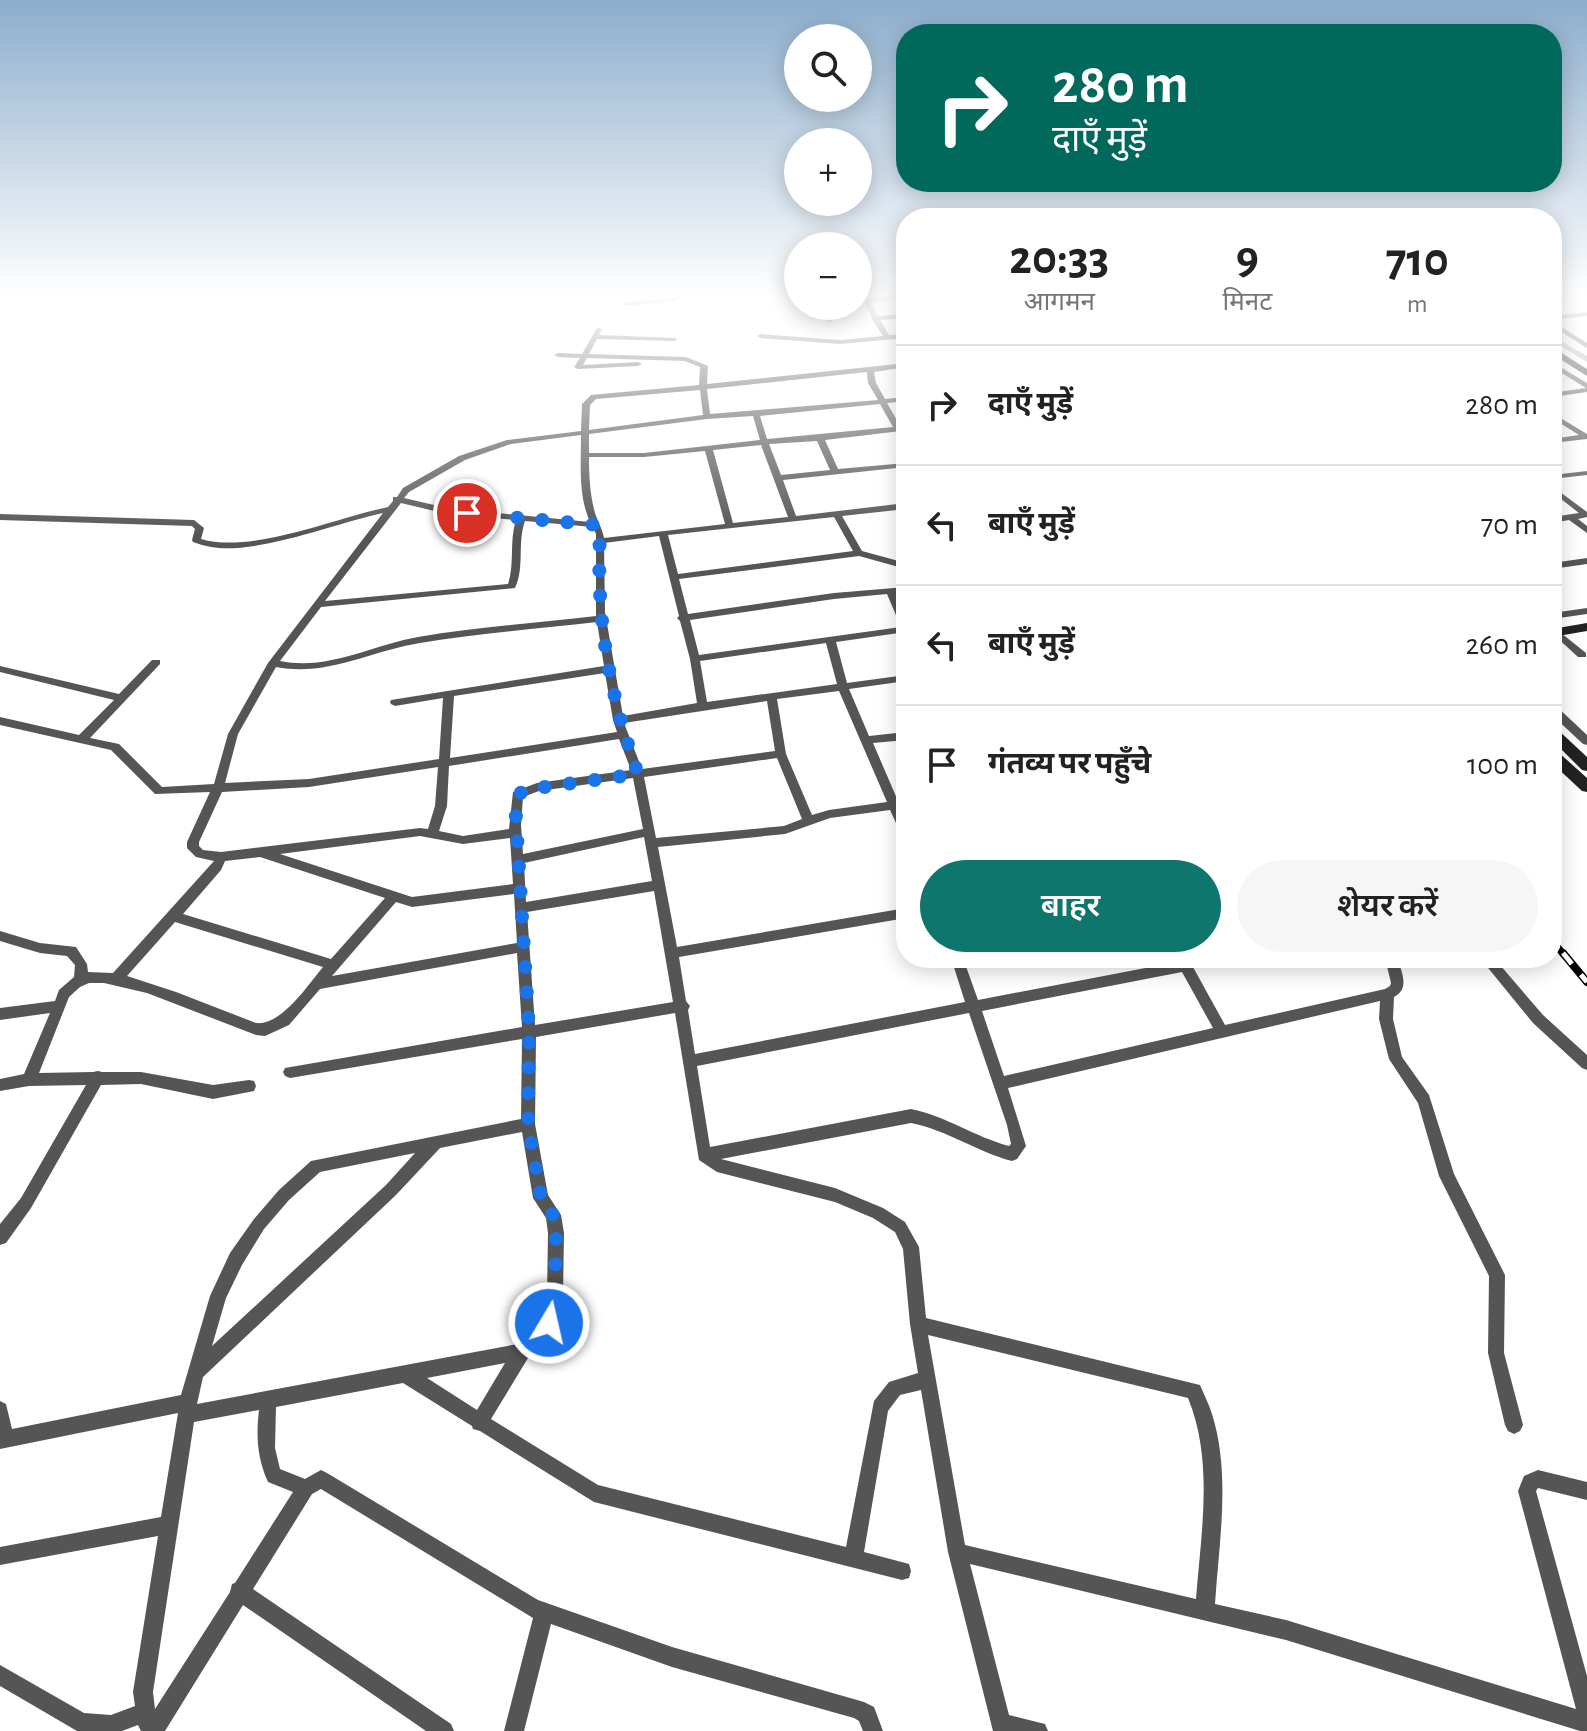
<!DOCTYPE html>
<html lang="hi">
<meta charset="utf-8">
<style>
body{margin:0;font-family:"Alegreya Sans","Noto Sans Devanagari",sans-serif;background:#f6f6f6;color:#222;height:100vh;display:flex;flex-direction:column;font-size:30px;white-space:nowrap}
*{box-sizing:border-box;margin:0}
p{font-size:26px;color:#767676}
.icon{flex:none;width:44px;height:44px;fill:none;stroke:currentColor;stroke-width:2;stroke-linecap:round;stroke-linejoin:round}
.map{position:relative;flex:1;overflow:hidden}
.panel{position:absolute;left:896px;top:208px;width:666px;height:760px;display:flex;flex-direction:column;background:#fff;border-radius:32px;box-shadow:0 4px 20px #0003}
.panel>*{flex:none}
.banner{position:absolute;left:896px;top:24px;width:666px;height:168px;border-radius:32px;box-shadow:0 4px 20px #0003;background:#00695c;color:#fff;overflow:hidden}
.controls{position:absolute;left:784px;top:24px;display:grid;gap:16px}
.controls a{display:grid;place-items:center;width:88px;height:88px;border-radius:50%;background:#fff;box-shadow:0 4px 20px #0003;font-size:40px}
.pin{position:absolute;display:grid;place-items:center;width:68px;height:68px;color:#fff;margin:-34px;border:4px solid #fff;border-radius:50%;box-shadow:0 2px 8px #0007}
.me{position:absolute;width:88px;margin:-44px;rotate:9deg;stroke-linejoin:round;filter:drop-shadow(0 0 6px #0008)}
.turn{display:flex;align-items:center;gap:28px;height:168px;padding:0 24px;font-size:36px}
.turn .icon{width:104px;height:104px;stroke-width:2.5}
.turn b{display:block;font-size:56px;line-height:68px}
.eta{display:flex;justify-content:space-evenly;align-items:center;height:136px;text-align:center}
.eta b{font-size:48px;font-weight:600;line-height:56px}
.action{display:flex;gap:16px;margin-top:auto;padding:16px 24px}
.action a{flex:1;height:92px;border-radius:48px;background:#0f766e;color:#fff;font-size:32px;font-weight:600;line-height:92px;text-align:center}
.action a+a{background:#f6f6f6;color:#222}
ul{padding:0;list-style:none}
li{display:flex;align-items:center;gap:24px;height:120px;padding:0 24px;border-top:2px solid #e0e0e0}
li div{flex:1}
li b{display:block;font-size:30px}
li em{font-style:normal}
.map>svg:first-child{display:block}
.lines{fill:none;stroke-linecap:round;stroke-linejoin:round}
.canal{fill:#a3a3a3;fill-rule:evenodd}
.street{fill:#555;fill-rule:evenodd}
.secondary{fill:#222;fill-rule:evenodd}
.rail-far1-casing{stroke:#000;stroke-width:7}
.rail-casing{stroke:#000;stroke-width:8}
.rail-far1{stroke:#fff;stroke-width:4;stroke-dasharray:11;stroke-linecap:butt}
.rail{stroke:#fff;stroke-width:5;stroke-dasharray:14;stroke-linecap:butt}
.route{stroke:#1a73e8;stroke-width:14;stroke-dasharray:0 25.2}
</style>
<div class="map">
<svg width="1587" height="1731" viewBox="0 0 1587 1731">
<rect width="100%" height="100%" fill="#fff"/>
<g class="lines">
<path class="canal" d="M1552 336 1587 356V362L1552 341Z"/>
<g class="street">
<path d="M679 293H685L676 301 625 306 622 304 625 302 674 297Z"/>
<path d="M1587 293V296L1552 299V295Z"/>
<path d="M906 295V299L870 302 878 316 906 314V318L880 320 889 335 906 334V338L840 344 760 338 757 336 760 334 840 340 883 336 871 318 872 317 864 302 858 303V299Z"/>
<path d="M826 306H832L829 311 832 322 827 321 823 311Z"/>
<path d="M1587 312V316L1552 320V316Z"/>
<path d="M1552 321 1587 343V348L1552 326Z"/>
<path d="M597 328 602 329 599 335 676 338 677 339 674 341 597 339 589 354 686 357 708 366 707 384 906 363V367L874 372 876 383 885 399 906 397V401L887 403 902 429 901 431 825 440 838 469 906 463V467L783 480 796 516 906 503V509L842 516 862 551 906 563V569L859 556 679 579 688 614 834 593 906 587V593L896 594 906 617V632L836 642 847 683 906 675V681L849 689 869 736 906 732V740L873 743 898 801 906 800V808L901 809 906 820V837L902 836 890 810 830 818 785 834 658 847 677 947 906 908V918L679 957 686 1001 690 1006 688 1010 695 1054 965 1002 951 958H963L978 1000 1177 962 1175 958H1188L1225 1025 1385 989 1390 986 1391 983 1385 958H1397C1402 972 1410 989 1394 997L1393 1019 1402 1057 1429 1095 1454 1174 1505 1275 1504 1353 1523 1425 1520 1431 1514 1434 1508 1431 1505 1425 1488 1353 1489 1276 1439 1176 1418 1103 1389 1059 1379 1019 1380 1001 1008 1088 1026 1146 1017 1159 1012 1161C977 1152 947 1130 911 1123L721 1159 835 1188 883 1208 905 1222 919 1247 926 1318 1200 1385C1204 1395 1209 1404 1212 1414 1231 1474 1219 1542 1215 1604L1286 1620 1576 1709 1518 1491 1524 1476 1538 1470 1587 1482V1500L1538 1488 1536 1491 1587 1676V1731H1580L1286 1640 970 1564 1009 1715 1045 1724 1048 1731H993L948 1552 921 1390 900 1395 888 1411 864 1552 909 1564 911 1571 909 1578 902 1580 594 1502 480 1431 473 1429 472 1426 403 1383 276 1407 275 1448 280 1469 305 1479 321 1470 327 1473 538 1600 672 1647 864 1702 874 1707 883 1731H863L859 1721 854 1718 672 1667 551 1624 524 1731H504L533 1618 321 1489 312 1494 253 1589 451 1724 454 1731H426L243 1605 165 1731H141L138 1725 122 1731H77L0 1686V1665L84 1713 111 1715 135 1706 133 1692 158 1536 0 1565V1547L161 1517 178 1413 0 1449V1401L6 1404 12 1429 181 1395 210 1296 230 1253 254 1219 279 1190 311 1161 521 1119 522 1039 290 1078 285 1076 283 1072 285 1068 522 1027 517 953 320 989 289 1025 265 1036 256 1035 147 993 104 983H89L80 987 69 997 39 1073 93 1072 98 1071 102 1072H141L213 1085 249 1080 254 1081 256 1086 254 1091 249 1092 213 1099 141 1084 101 1085 31 1208 6 1243 0 1245V1224L21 1198 86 1085 29 1086 0 1091V1079L24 1074 50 1013 0 1020V1008L55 1001 59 990 74 977 75 965 67 956 40 953 0 941V931L40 943 76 947 87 964 88 972 113 973 214 861 196 857 187 848V842L210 792 155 794 111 750 0 725V717L79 735 114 700 0 672V666L119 694 152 660H160V664L90 738 119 744 162 787 214 784 228 734 268 663 383 513C336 523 257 555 211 547 205 546 199 544 193 542L192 540 195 529 192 526 0 520V514L194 520 204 528 201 539C252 554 335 518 388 507L393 501V497H397L403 488 459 456 507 440 581 431 582 404 591 395 699 385 700 367 685 361 587 358 583 365 638 362 642 364 638 366 578 369 574 367 580 358 558 357 554 355 558 353 582 354ZM867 372 868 383 878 400 710 414 707 389ZM700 390 703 415 589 430 590 405 596 399ZM880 404 893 427 767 439 760 416ZM753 416 760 440 644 453H589V434L707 419ZM581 435C581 464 578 495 590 522L447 508 404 498 409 492 465 460 511 444ZM817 441 830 470 781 475 769 444ZM761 445 788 517 733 523 713 450ZM705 451 725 524 604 538C602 528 598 522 595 513 590 495 589 476 589 457H644ZM401 503 447 514 516 520C509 541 515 563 508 584L325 601ZM834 517 853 551 678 574 668 535ZM525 521 593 527 596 534V616C537 623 477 627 418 637 372 645 328 671 280 661L321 607 515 588C525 567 517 543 525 521ZM659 536 679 616 677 618 680 621 690 659 697 703 623 716 605 612 604 543ZM887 594 901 627 699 655 690 620 834 599ZM597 622 604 666 391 700 390 702 391 704 395 706 443 698 439 759 309 779 225 783 238 734 276 667C327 677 370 651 420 643 478 633 538 629 597 622ZM826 643 837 684 707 702 700 661ZM605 673 613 720 617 732 450 758 454 696ZM839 691 887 802 829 810 812 815 786 754 777 699ZM767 701 775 751 642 769 624 723ZM619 739 631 770 537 783 513 792 509 829 463 836 439 831 447 806 449 766ZM777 758 802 819 784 826 656 838 644 777ZM438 767 435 806 428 829 420 828 221 852 203 850 199 846V842L222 792 309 787ZM633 778 643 829 523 854 521 825 523 797 539 791ZM420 836 463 844 510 838 513 884 412 897 280 854ZM644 837 652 881 526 902 524 863ZM260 857 385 898 331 959 183 914 221 870 225 861ZM654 891 673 1002 535 1025 527 912ZM514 894 517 943 332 976 396 902 412 907ZM175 922 323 967C308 985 281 1026 256 1023L176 992 127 976ZM1182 972 1213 1028 1004 1076 982 1011ZM675 1013 699 1160 717 1172 835 1202 873 1218 895 1232 903 1249 910 1324 918 1373 889 1382 874 1401 846 1547 598 1485 491 1419 528 1358 555 1329 563 1296 564 1233 561 1215 548 1195 535 1124 536 1037ZM969 1013 1007 1125 1011 1144 1009 1146C975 1137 946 1116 911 1109L710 1147 697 1066ZM522 1132 533 1198 546 1218 548 1233 547 1296 542 1319 518 1344 197 1404 203 1377 396 1195 440 1148ZM415 1153 386 1185 212 1346 226 1298 242 1265 264 1229 289 1200 320 1172ZM928 1335 1188 1398C1214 1461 1201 1533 1196 1599L965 1545ZM505 1363 477 1410 427 1378ZM259 1410C256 1436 257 1458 268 1482L293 1492 235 1583 232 1584 230 1592 155 1709 153 1692 194 1422Z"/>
<path d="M1552 362 1587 383V392L1552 397V393L1586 388 1552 367Z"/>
<path d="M1552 413 1587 434V439L1552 443V439L1579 435 1552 418Z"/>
<path d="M1587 471V475L1552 479V475Z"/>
<path d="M1552 486 1587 512V517L1578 519 1587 526V533L1569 520 1552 523V517L1579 513 1552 492Z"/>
<path d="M1587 558V564L1552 569V563Z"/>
<path d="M1587 608V614L1552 619V613Z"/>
<path d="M1556 629 1586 653V657H1578L1553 634V630Z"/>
<path d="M1552 705 1556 706 1587 735V745L1583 744 1552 715Z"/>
<path d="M1480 958H1494L1543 1015 1587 1055V1070L1582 1068 1533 1023Z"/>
</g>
<g class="secondary">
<path d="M1552 347 1587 369V376L1552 354Z"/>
<path d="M1587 623V631L1552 637V629Z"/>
<path d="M1552 727 1557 729 1587 757V771L1582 770 1552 740Z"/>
<path d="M1552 750 1557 751 1587 778V792L1582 791 1552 763Z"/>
</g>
<g class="rail-far1-casing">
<path id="rail-far1" d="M1552 940 1564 955"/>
</g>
<g class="rail-casing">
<path id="rail" d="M1563 953 1587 982"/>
</g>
<use href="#rail-far1" class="rail-far1"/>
<use href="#rail" class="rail"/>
</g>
<linearGradient id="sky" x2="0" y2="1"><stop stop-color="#8cadcc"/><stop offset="0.55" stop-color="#fff"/><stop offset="1" stop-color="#fff" stop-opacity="0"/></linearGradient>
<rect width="1587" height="535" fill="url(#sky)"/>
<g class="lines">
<path class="route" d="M467 513 597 525 600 534C596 620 609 692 638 774L530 789 522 791 515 802 529 1029 528 1124 541 1198 553 1215 556 1233 555 1296 549 1323"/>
</g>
</svg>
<div class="controls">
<a><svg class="icon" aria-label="search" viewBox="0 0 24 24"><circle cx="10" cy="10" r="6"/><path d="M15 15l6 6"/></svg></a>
<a>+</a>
<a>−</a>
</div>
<div class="pin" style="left:467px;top:513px;background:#d93025"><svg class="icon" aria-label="arrive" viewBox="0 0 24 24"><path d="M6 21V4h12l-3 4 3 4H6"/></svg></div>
<svg class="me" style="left:549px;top:1323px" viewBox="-20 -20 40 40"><circle r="17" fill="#1a73e8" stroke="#fff" stroke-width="3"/><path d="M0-11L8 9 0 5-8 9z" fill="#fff"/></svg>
<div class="banner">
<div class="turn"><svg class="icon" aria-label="right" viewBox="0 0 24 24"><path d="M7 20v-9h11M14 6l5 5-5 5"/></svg><div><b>280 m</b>दाएँ मुड़ें</div></div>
</div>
<section class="panel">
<div class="eta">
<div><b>20:33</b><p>आगमन</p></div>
<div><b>9</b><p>मिनट</p></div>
<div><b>710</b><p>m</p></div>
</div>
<ul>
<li><svg class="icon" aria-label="right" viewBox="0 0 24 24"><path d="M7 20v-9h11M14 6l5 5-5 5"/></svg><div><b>दाएँ मुड़ें</b></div><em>280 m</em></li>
<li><svg class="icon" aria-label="left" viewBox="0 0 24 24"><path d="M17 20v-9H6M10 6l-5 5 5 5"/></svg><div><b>बाएँ मुड़ें</b></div><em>70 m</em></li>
<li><svg class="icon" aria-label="left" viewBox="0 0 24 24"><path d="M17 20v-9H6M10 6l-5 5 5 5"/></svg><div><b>बाएँ मुड़ें</b></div><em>260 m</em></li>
<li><svg class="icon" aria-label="arrive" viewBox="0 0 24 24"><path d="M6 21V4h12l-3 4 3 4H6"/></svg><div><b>गंतव्य पर पहुँचे</b></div><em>100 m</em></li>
</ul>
<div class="action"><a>बाहर</a><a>शेयर करें</a></div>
</section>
</div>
